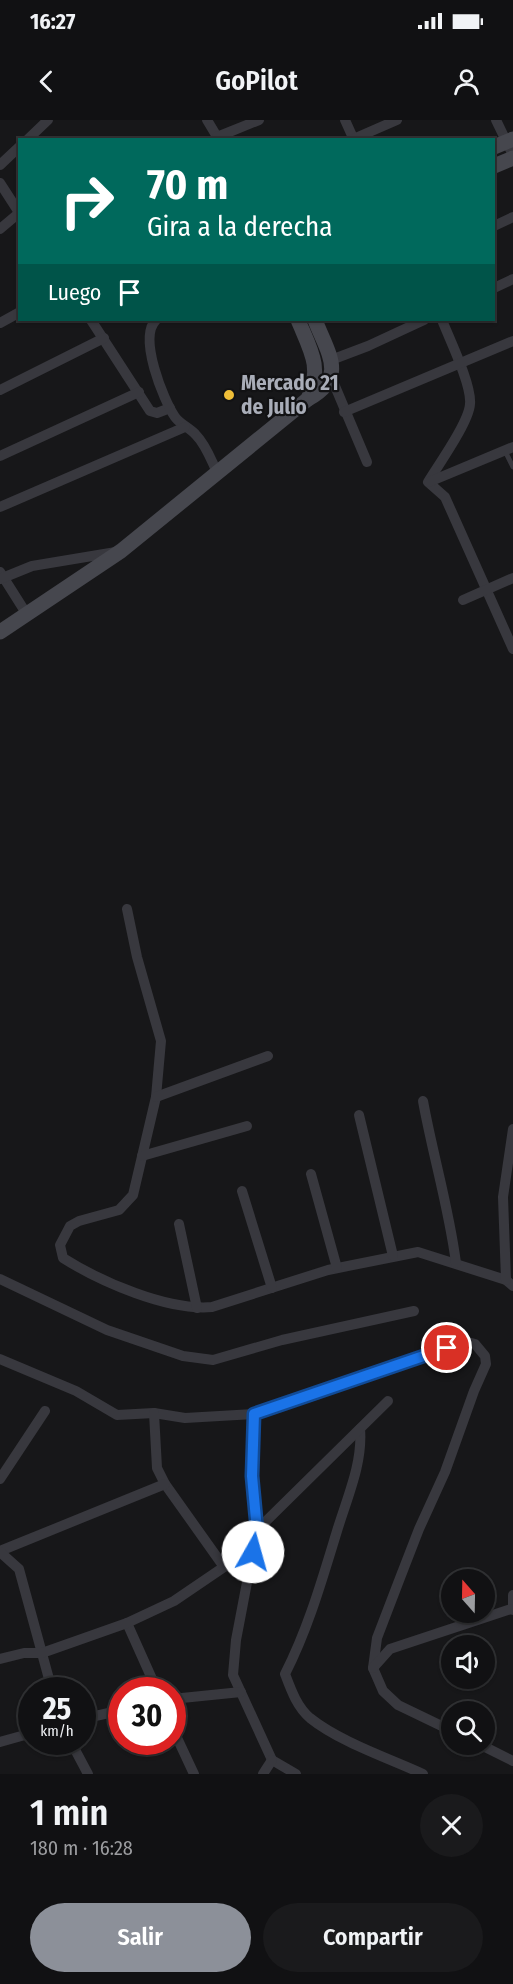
<!DOCTYPE html>
<html lang="es">
<meta charset="utf-8">
<style>
body{margin:0;font-family:"Fira Sans Condensed",sans-serif;background:#1a1a1c;color:#f1f3f6;height:100vh;display:flex;flex-direction:column;font-size:22px;white-space:nowrap}
*{box-sizing:border-box;margin:0}
p{font-size:20px;color:#9c9da0}
.icon{flex:none;width:33px;height:33px;fill:none;stroke:currentColor;stroke-width:2;stroke-linecap:round;stroke-linejoin:round}
.map{position:relative;height:1654px;overflow:hidden}
.drawer{display:flex;flex-direction:column;background:#111113;flex:1}
.drawer>*{flex:none}
.banner{position:absolute;left:18px;top:18px;width:477px;height:183px;border-radius:0px;box-shadow:0 2px 4px #0004,0 0 0 2px #303133;background:#00695c;color:#fff;overflow:hidden}
.needle{width:39px;rotate:340deg}
.tools{position:absolute;left:441px;top:1449px;display:grid;gap:12px}
.tools a{display:grid;place-items:center;width:54px;height:54px;border-radius:50%;background:#111113;box-shadow:0 2px 4px #0004,0 0 0 2px #303133;font-size:30px}
.speed{position:absolute;left:18px;top:1557px;display:flex;gap:12px;font-size:30px;font-weight:700;text-align:center}
.speed>*{display:grid;place-content:center;width:78px;height:78px;border-radius:50%;background:#111113;box-shadow:0 2px 4px #0004,0 0 0 2px #303133;line-height:1}
.speed small{font-size:15px;font-weight:400}
.speed .limit{border:9px solid #d22;background:#fff;color:#111}
.pin{position:absolute;display:grid;place-items:center;width:51px;height:51px;color:#fff;margin:-26px;border:3px solid #fff;border-radius:50%;box-shadow:0 2px 6px #0007}
.me{position:absolute;width:66px;margin:-33px;rotate:7deg;stroke-linejoin:round;filter:drop-shadow(0 0 4px #0008)}
.turn{display:flex;align-items:center;gap:21px;height:126px;padding:0 30px;font-size:27px}
.turn .icon{width:78px;height:78px;stroke-width:2.5}
.turn b{display:block;font-size:42px;line-height:51px}
.then{display:flex;align-items:center;height:57px;padding:0 30px;background:#0003;gap:12px;font-size:22px}
.round{display:grid;place-items:center;flex:none;width:63px;height:63px;border-radius:32px;background:#1a1a1c}
.summary{display:flex;align-items:center;justify-content:space-between;height:102px;padding:0 30px}
h1{font-size:36px;font-weight:600;line-height:45px}
.action{display:flex;gap:12px;margin-top:auto;padding:12px 30px}
.action a{flex:1;height:69px;border-radius:36px;background:#8c9099;color:#fff;font-size:24px;font-weight:600;line-height:69px;text-align:center}
.action a+a{background:#1a1a1c;color:#f1f3f6}
.status{display:flex;justify-content:space-between;align-items:center;height:42px;padding:0 30px;background:#111113;direction:ltr}
.status svg{height:16px;fill:currentColor}
header{display:flex;justify-content:space-between;align-items:center;height:78px;padding:0 30px;background:#111113;font-size:27px;font-weight:600}
.map>svg:first-child{display:block}
.lines{fill:none;stroke-linecap:round;stroke-linejoin:round}
.lane{stroke:#38383e;stroke-width:5}
.street{stroke:#38383e;stroke-width:10}
.secondary{stroke:#46474e;stroke-width:15}
.route-casing{stroke:#114b97;stroke-width:15}
.route{stroke:#1a73e8;stroke-width:10}
.poi-dot{fill:#efbe38;stroke:#121214;stroke-width:2}
.labels{text-anchor:middle;stroke-width:4.5;stroke-linejoin:round;paint-order:stroke}
.poi-label{font-size:21px;font-weight:bold;fill:#a9adb8;stroke:#121214;text-anchor:start}
</style>
<div class="status"><b>16:27</b><svg viewBox="0 0 49 12"><path d="M0 12V9h3v3zM5 12V6h3v6zM10 12V3h3v9zM15 12V0h3v12zM26 1h20v11H26zM47 4h2v5h-2z"/></svg></div>
<header><svg class="icon" aria-label="back" viewBox="0 0 24 24"><path d="M15 5l-7 7 7 7"/></svg>GoPilot<svg class="icon" aria-label="person" viewBox="0 0 24 24"><circle cx="12" cy="8" r="4"/><path d="M4 21q1-7 8-7t8 7"/></svg></header>
<div class="map">
<svg width="513" height="1654" viewBox="0 0 513 1654">
<rect width="100%" height="100%" fill="#171719"/>
<g class="lines">
<path class="lane" d="M505 331 513 347"/>
<g class="street">
<path d="M207 0 219 20"/>
<path d="M345 0 354 20"/>
<path d="M496 0 513 35"/>
<path d="M217 17 259 0"/>
<path d="M27 20 48 0"/>
<path d="M351 20 397 0"/>
<path d="M0 45 20 26"/>
<path d="M0 63 20 94"/>
<path d="M494 106 513 97"/>
<path d="M0 109 19 93"/>
<path d="M494 168 513 159"/>
<path d="M91 200 150 291 157 293 170 288"/>
<path d="M156 200C138 217 163 279 175 297 181 305 190 308 196 315 206 325 211 340 217 352"/>
<path d="M442 200C449 218 472 265 470 284 469 302 439 344 428 362L445 377 513 529"/>
<path d="M0 203 20 192"/>
<path d="M331 240 368 226 424 200"/>
<path d="M332 259 367 342"/>
<path d="M0 270 104 218"/>
<path d="M344 292 513 221"/>
<path d="M0 336 139 272"/>
<path d="M429 362 513 327"/>
<path d="M0 387 185 307"/>
<path d="M0 452 26 493"/>
<path d="M0 459 32 446 116 432"/>
<path d="M463 480 513 458"/>
<path d="M127 789 137 837 161 921 156 977 133 1075 119 1090 79 1101 70 1106 60 1125 63 1138C101 1162 168 1191 212 1187L328 1150 418 1132 506 1160 513 1166"/>
<path d="M156 977 268 936"/>
<path d="M423 981C433 1036 449 1088 456 1143"/>
<path d="M359 995 393 1136"/>
<path d="M142 1036 247 1006"/>
<path d="M311 1054 337 1148"/>
<path d="M242 1071 272 1168"/>
<path d="M179 1104 197 1188"/>
<path d="M0 1159 107 1210 183 1236 213 1240 282 1220 414 1191"/>
<path d="M506 1160 503 1077 513 1009"/>
<path d="M0 1239 76 1271 117 1295 154 1293 185 1298 254 1294 464 1221 475 1224 485 1236 486 1244 474 1271 445 1352 419 1409 400 1458 377 1518 373 1548 383 1571 398 1585 452 1611"/>
<path d="M154 1293 157 1348 165 1364 224 1447"/>
<path d="M254 1294 252 1356 257 1410 236 1520 233 1555 272 1640 296 1654"/>
<path d="M360 1309C363 1343 347 1378 337 1411 322 1460 308 1509 285 1554 291 1570 297 1587 310 1598 340 1622 388 1638 423 1654"/>
<path d="M0 1359 45 1291"/>
<path d="M0 1431 165 1364"/>
<path d="M0 1432 19 1449 52 1570"/>
<path d="M513 1475V1490"/>
<path d="M127 1503 157 1570"/>
<path d="M0 1539 24 1533H42L127 1503 174 1481 224 1447 257 1410 388 1281"/>
<path d="M373 1548 390 1529 511 1489"/>
<path d="M172 1579 241 1572"/>
<path d="M82 1599 122 1590"/>
<path d="M172 1607 194 1654"/>
<path d="M0 1622 32 1613"/>
<path d="M71 1622 88 1654"/>
<path d="M479 1624 513 1641"/>
<path d="M263 1654 272 1640"/>
</g>
<g class="secondary">
<path d="M494 27 513 19"/>
<path d="M494 46 513 38"/>
<path d="M298 200C310 229 323 248 308 279"/>
<path d="M0 512 121 431 308 279C348 257 328 234 315 200"/>
</g>
</g>
<g class="lines">
<g class="route-casing">
<path id="route" d="M253 1432 257 1410 252 1356 254 1294 447 1228"/>
</g>
<use href="#route" class="route"/>
</g>
<circle class="poi-dot" cx="229" cy="275" r="6"/>
<g class="labels">
<g class="poi-label">
<text x="241" y="270">Mercado 21<tspan x="241" dy="24">de Julio</tspan></text>
</g>
</g>
</svg>
<div class="tools">
<a><svg class="needle" viewBox="-14 -14 28 28"><path d="M0-13l5 13h-10z" fill="#e53935"/><path d="M0 13l5-13h-10z" fill="#9c9da0"/></svg></a>
<a><svg class="icon" aria-label="sound" viewBox="0 0 24 24"><path d="M4 9h4l5-4v14l-5-4H4zM17 9q2 3 0 6"/></svg></a>
<a><svg class="icon" aria-label="search" viewBox="0 0 24 24"><circle cx="10" cy="10" r="6"/><path d="M15 15l6 6"/></svg></a>
</div>
<div class="speed"><div>25<small>km/h</small></div><div class="limit">30</div></div>
<div class="pin" style="left:447px;top:1228px;background:#d93025"><svg class="icon" aria-label="arrive" viewBox="0 0 24 24"><path d="M6 21V4h12l-3 4 3 4H6"/></svg></div>
<svg class="me" style="left:253px;top:1432px" viewBox="-20 -20 40 40"><circle r="19" fill="#fff"/><path d="M0-13L10 11 0 6-10 11z" fill="#1a73e8"/></svg>
<div class="banner">
<div class="turn"><svg class="icon" aria-label="right" viewBox="0 0 24 24"><path d="M7 20v-9h11M14 6l5 5-5 5"/></svg><div><b>70 m</b>Gira a la derecha</div></div>
<div class="then">Luego<svg class="icon" aria-label="arrive" viewBox="0 0 24 24"><path d="M6 21V4h12l-3 4 3 4H6"/></svg></div>
</div>
</div>
<section class="drawer">
<div class="summary"><div><h1>1 min</h1><p>180 m · 16:28</p></div><a class="round"><svg class="icon" aria-label="close" viewBox="0 0 24 24"><path d="M6 6l12 12M18 6L6 18"/></svg></a></div>
<div class="action"><a>Salir</a><a>Compartir</a></div>
</section>
